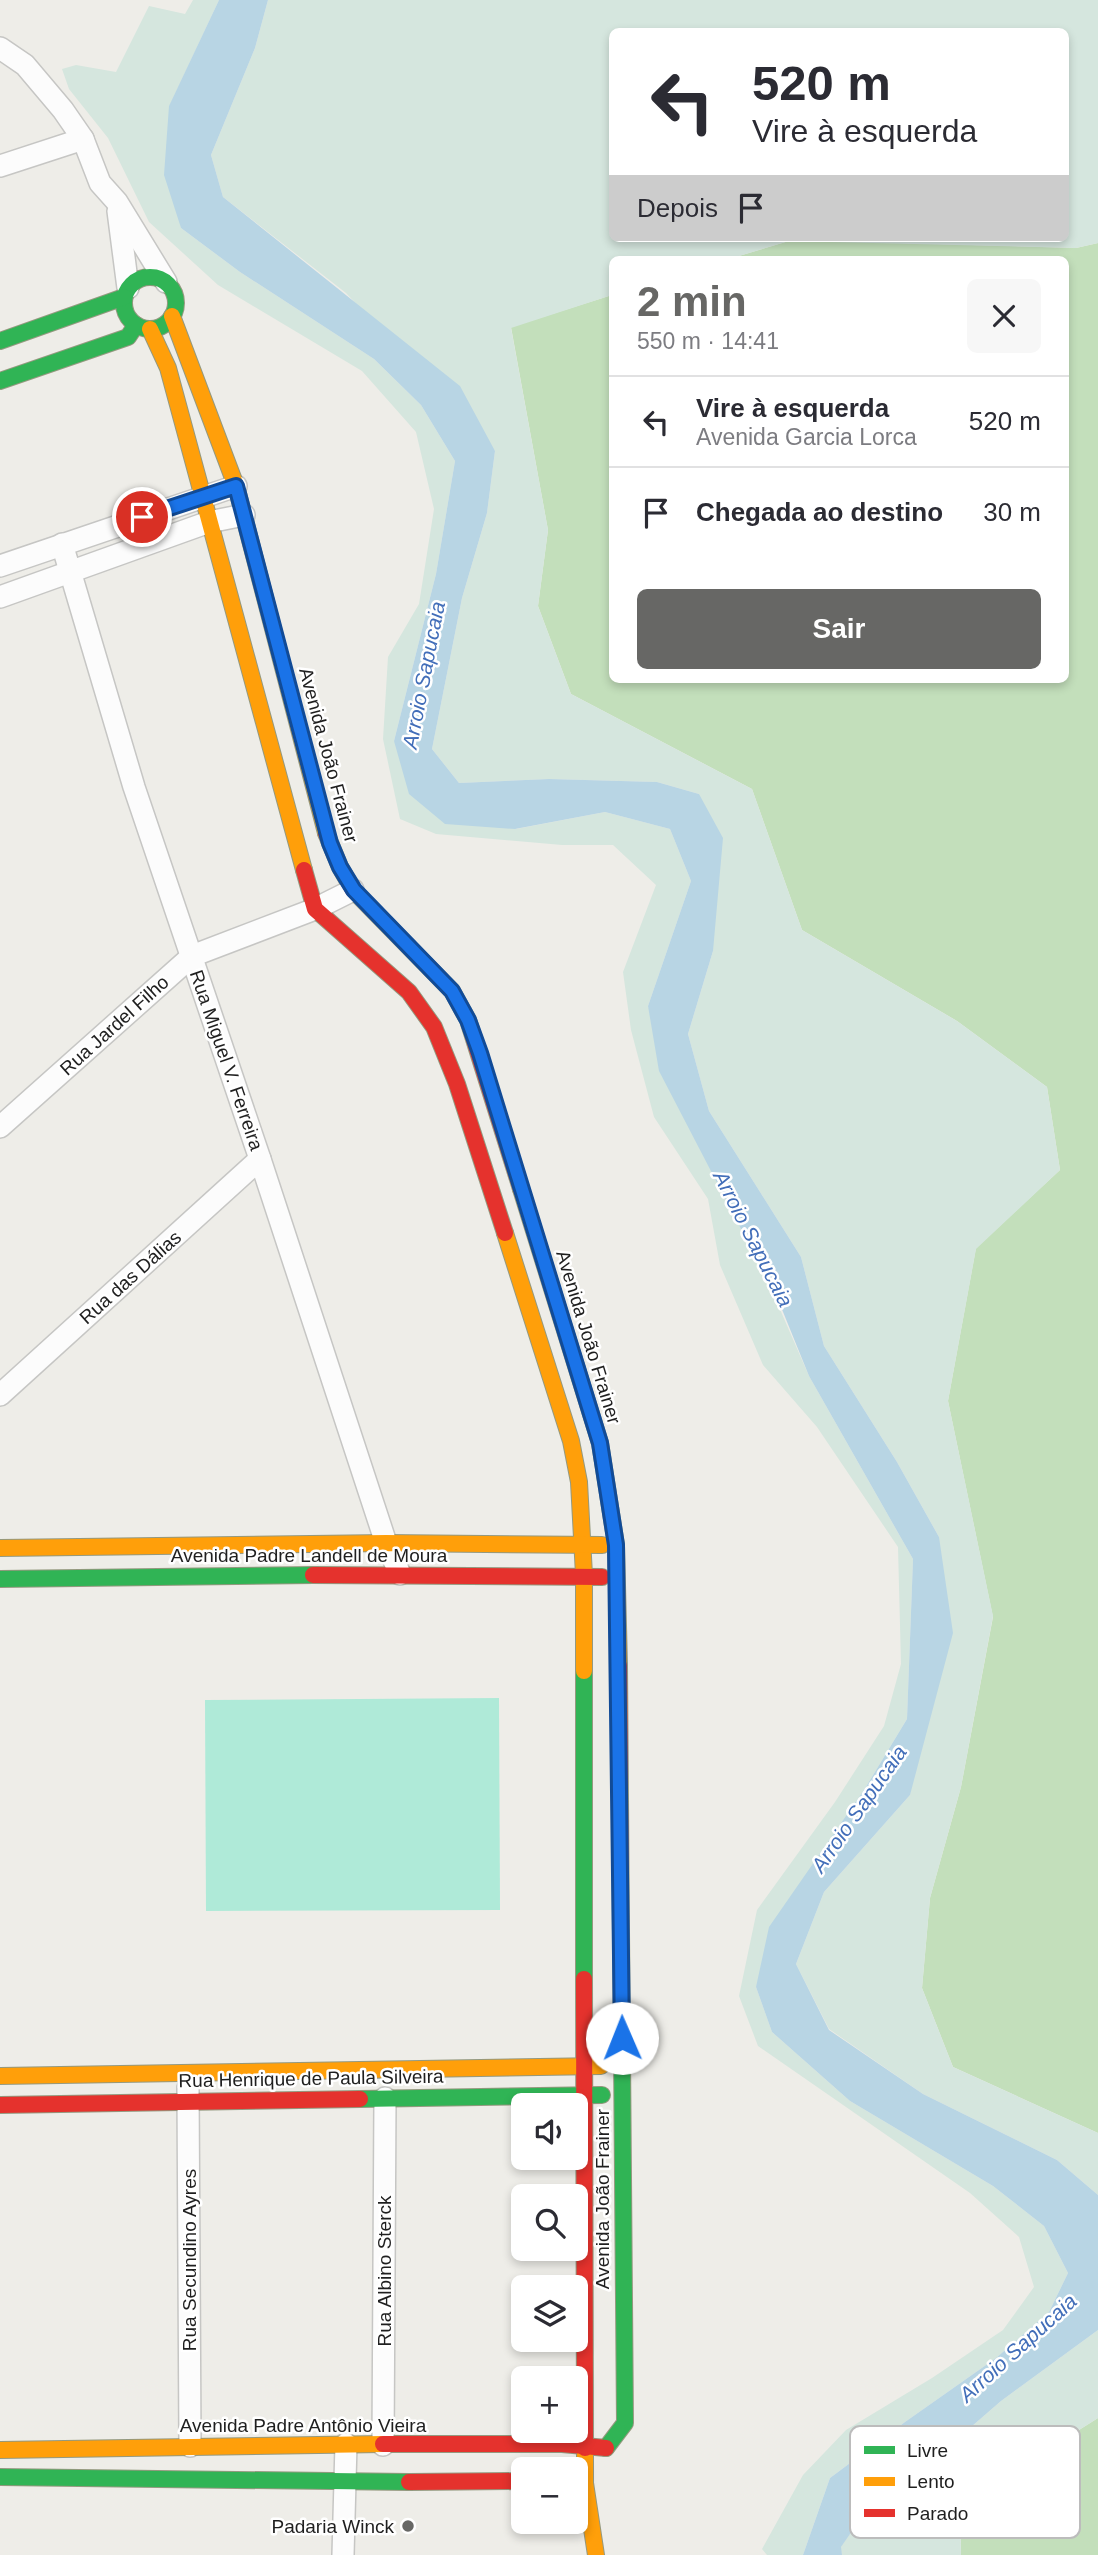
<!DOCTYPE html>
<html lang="pt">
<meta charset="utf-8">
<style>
body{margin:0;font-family:Helvetica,sans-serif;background:#f7f7f7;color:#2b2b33;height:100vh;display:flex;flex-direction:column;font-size:26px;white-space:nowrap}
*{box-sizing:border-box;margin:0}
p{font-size:23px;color:#7c7c81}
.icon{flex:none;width:38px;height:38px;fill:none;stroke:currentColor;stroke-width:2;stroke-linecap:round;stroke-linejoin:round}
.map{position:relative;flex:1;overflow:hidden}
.side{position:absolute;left:609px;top:256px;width:460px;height:427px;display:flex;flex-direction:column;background:#fff;border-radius:10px;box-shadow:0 4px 10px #0003}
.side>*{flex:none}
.banner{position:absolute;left:609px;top:28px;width:460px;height:214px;border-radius:10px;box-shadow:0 4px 10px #0003;background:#fff;color:#2b2b33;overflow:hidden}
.buttons{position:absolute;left:511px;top:2093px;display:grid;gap:14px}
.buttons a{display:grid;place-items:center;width:77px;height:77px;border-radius:10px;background:#fff;box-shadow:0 4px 10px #0003;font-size:35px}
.pin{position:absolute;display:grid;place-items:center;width:60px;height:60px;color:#fff;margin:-30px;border:4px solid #fff;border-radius:50%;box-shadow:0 2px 7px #0007}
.me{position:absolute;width:77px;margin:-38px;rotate:359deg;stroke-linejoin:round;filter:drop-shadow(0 0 5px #0008)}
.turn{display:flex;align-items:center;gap:24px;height:147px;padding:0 28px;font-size:32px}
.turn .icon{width:91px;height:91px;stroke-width:2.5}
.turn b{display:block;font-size:49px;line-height:60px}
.then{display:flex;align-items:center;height:66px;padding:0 28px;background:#0003;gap:14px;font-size:26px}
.round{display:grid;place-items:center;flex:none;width:74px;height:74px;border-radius:10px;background:#f7f7f7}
.head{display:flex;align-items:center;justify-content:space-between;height:119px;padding:0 28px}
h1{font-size:42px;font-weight:800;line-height:52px;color:#676765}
.primary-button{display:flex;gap:14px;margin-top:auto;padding:14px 28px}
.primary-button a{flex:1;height:80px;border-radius:10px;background:#676765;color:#fff;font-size:28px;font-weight:800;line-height:80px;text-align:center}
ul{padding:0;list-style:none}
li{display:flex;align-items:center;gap:21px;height:91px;padding:0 28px;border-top:2px solid #e1e1e2}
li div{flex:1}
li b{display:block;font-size:26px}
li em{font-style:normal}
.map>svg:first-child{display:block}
.forest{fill:#c3dfbb}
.wetland{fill:#d5e6de;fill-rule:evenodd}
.pitch{fill:#afead8}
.water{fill:#b8d5e4}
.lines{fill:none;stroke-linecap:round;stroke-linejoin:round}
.street-casing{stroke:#c6c6c4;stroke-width:24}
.fast-casing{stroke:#94997f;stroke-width:18}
.slow-casing{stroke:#94997f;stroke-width:18}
.jam-casing{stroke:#94997f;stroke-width:18}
.street{stroke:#fcfcfc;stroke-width:21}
.fast{stroke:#30b455;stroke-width:16}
.slow{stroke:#ff9f0a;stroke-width:16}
.jam{stroke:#e5322d;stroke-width:16}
.route-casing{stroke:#114b97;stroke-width:18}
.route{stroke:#1a73e8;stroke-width:12}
.poi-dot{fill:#676765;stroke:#fff;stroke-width:2.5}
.labels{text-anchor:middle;stroke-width:5;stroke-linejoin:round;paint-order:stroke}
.street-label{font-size:19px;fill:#1f1f1f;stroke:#fff}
.poi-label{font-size:19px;fill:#1f1f1f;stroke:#fff;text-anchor:end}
.water-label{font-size:21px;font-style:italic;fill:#426eb9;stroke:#fff}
.key{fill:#fff;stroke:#bcbcbc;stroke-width:2}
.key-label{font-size:19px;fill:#1f1f1f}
</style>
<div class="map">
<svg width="1098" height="2555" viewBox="0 0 1098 2555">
<rect width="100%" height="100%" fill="#eeede8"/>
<g class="forest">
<path d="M792 240 1076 248 1098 243V2133L953 2067 922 1988 930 1898 961 1787 993 1617 948 1401 976 1248 1060 1170 1047 1087 957 1021 802 930 752 789 571 694 538 606 548 530 511 327 612 295V679H1066V259H729Z"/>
<path d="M1098 2418V2555H961L960 2505Z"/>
</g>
<g class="wetland">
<path d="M193 0H219L169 107 181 228 240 272 374 359 421 405 455 461 436 574 394 741 516 829 605 812 670 829 691 881 648 1006 809 1376 913 1559 907 1719 864 1790 756 1987 772 2032 850 2101 993 2186 1044 2226 1068 2273 1049 2312 996 2358 905 2422 830 2478 803 2555H767L762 2549 803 2475 846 2430 932 2378 1003 2330 1034 2287 1019 2237 970 2193 758 2046 739 1996 757 1910 835 1802 884 1726 901 1664 898 1547 817 1427 763 1365 720 1265 708 1199 654 1117 631 1030 623 972 656 885 613 845H562L436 834 400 819 383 739 388 657 419 604 434 509 416 432 362 371 218 285 149 222 108 138 69 89 62 69 76 65 116 72 149 6 185 14Z"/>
<path d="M268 0H1098V243L1076 248 789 241 729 259H612V295L511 328 548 530 538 606 571 694 752 789 802 930 957 1021 1047 1087 1060 1170 976 1249 948 1401 993 1616 961 1787 930 1898 922 1988 953 2067 1098 2133V2195L1057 2160 923 2094 829 2029 796 1964 824 1892 910 1795 939 1537 897 1462 824 1346 801 1257 709 1111 688 1034 713 951 699 794 657 782 549 779 459 783 432 749 462 598 487 513 495 451 346 293 223 197 211 155 255 48ZM612 32H1066V238H612Z"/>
<path d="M1098 2330V2418L960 2505 961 2555H842L840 2548 882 2488 926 2466 1001 2401Z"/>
</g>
<path class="pitch" d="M499 1698 500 1910 206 1911 205 1700Z"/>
<path class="water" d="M219 0H268L255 48 211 155 223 197 460 386 495 451 487 513 462 598 432 749 459 783 549 779 657 782 699 794 723 838 713 951 688 1034 709 1111 801 1257 824 1346 897 1462 939 1537 953 1633 910 1795 824 1892 796 1964 829 2030 923 2094 1057 2160 1098 2195V2330L1001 2401 926 2466 882 2488 841 2547 842 2555H803L830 2478 905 2422 996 2358 1049 2312 1068 2273 1044 2226 993 2186 850 2101 772 2032 756 1987 769 1927 864 1790 907 1719 913 1559 809 1376 779 1302 659 1071 648 1006 691 881 670 829 605 812 515 829 445 824 409 794 394 741 436 574 455 461 421 405 374 359 240 272 181 228 164 175 169 106Z"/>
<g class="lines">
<g class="street-casing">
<g id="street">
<path d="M0 48 25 65 63 110 83 139 100 183 117 202 166 282"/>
<path d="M0 166 83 139"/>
<path d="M118 211 128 288"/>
<path d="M62 544 134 787 260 1159 386 1543 400 1574"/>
<path d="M0 566 236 486"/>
<path d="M0 597 209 522 244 515"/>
<path d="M0 1127 192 956 315 909 353 890"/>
<path d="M0 1395 260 1159"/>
<path d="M188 2088 190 2446"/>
<path d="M383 2445 385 2098"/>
<path d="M343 2555 346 2444"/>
</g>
</g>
<g class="fast-casing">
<g id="fast">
<circle cx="150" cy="303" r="26"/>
<path d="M0 341 124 297"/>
<path d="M0 381 128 337 136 325"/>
<path d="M0 1579 313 1575"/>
<path d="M584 1671V1979"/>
<path d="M360 2099 602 2095"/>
<path d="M606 2448 625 2423 621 1932"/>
<path d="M0 2477 409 2482"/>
</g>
</g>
<g class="slow-casing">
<g id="slow">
<path d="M172 316 236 486 326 833"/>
<path d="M150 329 168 368 304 870"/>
<path d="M521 1189 600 1443 616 1545 619 1666"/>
<path d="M505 1233 571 1441 579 1482 584 1575V1671"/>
<path d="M0 1548 386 1543 602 1545"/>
<path d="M0 2076 601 2066"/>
<path d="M585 2448V2483L596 2555"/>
<path d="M0 2450 383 2444"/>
</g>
</g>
<g class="jam-casing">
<g id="jam">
<path d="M326 833 340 867 353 890 452 991 468 1020 521 1189"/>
<path d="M304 870 315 909 409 992 434 1027 457 1084 505 1233"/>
<path d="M313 1575 602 1577"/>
<path d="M619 1666 621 1932"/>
<path d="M584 1979 585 2448"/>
<path d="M0 2105 360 2099"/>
<path d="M383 2444H562L606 2448"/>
<path d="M409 2482 523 2481"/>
</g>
</g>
<use href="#street" class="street"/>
<use href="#fast" class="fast"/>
<use href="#slow" class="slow"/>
<use href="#jam" class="jam"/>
</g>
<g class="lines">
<g class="route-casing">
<path id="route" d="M142 517 236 486 330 843 340 867 354 890 452 991 468 1020 480 1053 600 1443 616 1545 622 2038"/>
</g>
<use href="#route" class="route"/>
</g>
<circle class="poi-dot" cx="408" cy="2526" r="7"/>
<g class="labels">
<g class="street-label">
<text transform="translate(329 755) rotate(75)" y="7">Avenida João Frainer</text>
<text transform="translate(114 1025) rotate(-42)" y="7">Rua Jardel Filho</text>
<text transform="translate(227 1060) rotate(71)" y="7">Rua Miguel V. Ferreira</text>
<text transform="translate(130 1277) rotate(-42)" y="7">Rua das Dálias</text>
<text transform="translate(589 1337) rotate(73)" y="7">Avenida João Frainer</text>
<text x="309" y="1562">Avenida Padre Landell de Moura</text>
<text transform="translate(311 2078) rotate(-1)" y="7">Rua Henrique de Paula Silveira</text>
<text transform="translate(602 2199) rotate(-90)" y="7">Avenida João Frainer</text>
<text transform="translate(189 2260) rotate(-90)" y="7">Rua Secundino Ayres</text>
<text transform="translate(384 2271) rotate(-90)" y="7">Rua Albino Sterck</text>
<text x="303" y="2432">Avenida Padre Antônio Vieira</text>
</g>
<g class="poi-label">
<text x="394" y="2533">Padaria Winck</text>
</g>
<g class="water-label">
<text transform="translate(424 675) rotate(-79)" y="7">Arroio Sapucaia</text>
<text transform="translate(753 1239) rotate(63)" y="7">Arroio Sapucaia</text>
<text transform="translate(859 1809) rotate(-55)" y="7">Arroio Sapucaia</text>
<text transform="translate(1018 2348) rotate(-42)" y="7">Arroio Sapucaia</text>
</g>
</g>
<rect x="850" y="2426" width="230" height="112" rx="10" class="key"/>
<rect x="864" y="2446" width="31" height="8" fill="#30b455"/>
<rect x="864" y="2477" width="31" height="9" fill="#ff9f0a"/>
<rect x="864" y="2509" width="31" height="8" fill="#e5322d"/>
<g class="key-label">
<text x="907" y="2457">Livre</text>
<text x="907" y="2488">Lento</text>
<text x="907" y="2520">Parado</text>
</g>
</svg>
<div class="buttons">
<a><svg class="icon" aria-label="sound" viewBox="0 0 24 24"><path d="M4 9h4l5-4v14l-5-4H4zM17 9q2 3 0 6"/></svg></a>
<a><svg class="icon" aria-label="search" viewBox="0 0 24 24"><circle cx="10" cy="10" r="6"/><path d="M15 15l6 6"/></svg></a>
<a><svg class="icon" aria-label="layers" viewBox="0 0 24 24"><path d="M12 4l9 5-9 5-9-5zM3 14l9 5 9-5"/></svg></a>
<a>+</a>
<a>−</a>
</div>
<div class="pin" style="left:142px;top:517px;background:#d93025"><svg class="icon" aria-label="arrive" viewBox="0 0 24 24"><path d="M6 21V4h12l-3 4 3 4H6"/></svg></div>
<svg class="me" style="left:622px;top:2038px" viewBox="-20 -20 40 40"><circle r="19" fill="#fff"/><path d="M0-13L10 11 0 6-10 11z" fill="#1a73e8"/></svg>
<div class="banner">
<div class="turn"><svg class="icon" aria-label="left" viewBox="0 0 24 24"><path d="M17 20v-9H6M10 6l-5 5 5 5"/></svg><div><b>520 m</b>Vire à esquerda</div></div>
<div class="then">Depois<svg class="icon" aria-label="arrive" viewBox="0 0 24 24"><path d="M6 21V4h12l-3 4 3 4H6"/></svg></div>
</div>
<section class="side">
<div class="head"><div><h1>2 min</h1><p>550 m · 14:41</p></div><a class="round"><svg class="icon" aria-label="close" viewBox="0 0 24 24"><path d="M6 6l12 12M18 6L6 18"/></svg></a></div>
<ul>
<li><svg class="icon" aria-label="left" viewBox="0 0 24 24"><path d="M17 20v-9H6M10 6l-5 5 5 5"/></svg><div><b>Vire à esquerda</b><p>Avenida Garcia Lorca</p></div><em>520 m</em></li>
<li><svg class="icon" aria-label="arrive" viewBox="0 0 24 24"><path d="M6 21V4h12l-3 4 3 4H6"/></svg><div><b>Chegada ao destino</b></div><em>30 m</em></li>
</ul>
<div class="primary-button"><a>Sair</a></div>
</section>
</div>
